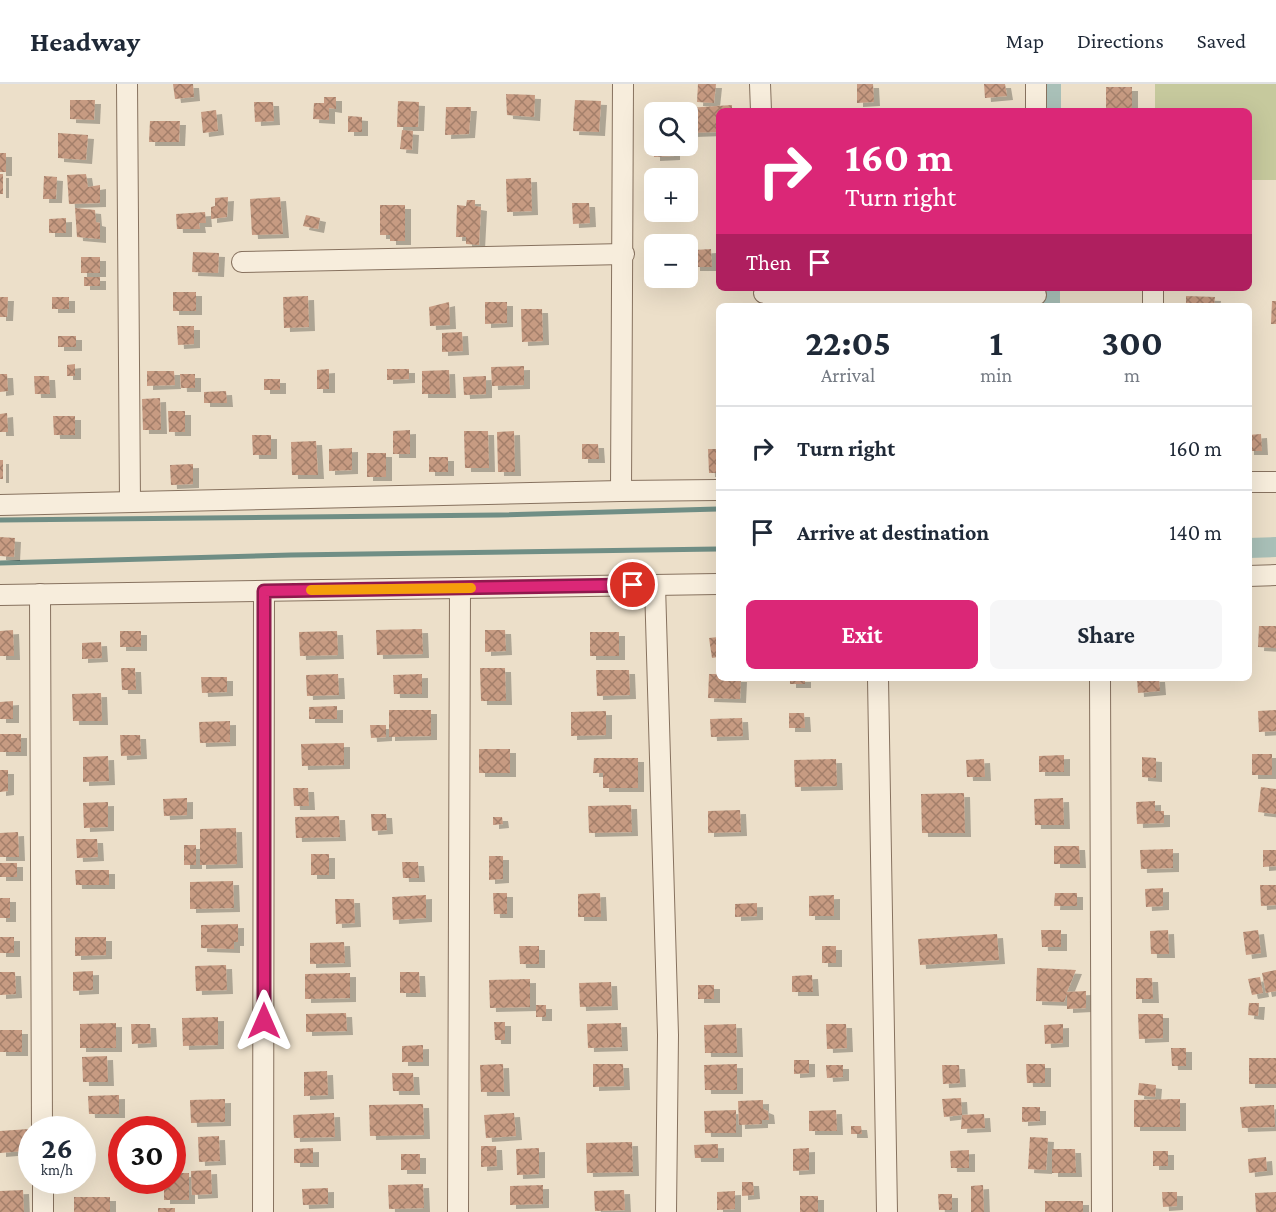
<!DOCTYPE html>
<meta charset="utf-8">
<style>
body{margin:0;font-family:"Crimson Pro",serif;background:#f6f6f7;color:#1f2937;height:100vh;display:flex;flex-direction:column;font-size:22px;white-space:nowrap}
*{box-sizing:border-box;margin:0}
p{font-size:20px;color:#747a83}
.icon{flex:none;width:33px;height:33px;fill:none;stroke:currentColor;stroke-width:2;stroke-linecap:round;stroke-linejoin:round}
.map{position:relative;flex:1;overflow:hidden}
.panel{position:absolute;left:716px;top:219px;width:536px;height:378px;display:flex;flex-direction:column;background:#fff;border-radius:9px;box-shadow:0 6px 24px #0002}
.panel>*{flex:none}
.guide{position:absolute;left:716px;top:24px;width:536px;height:183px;border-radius:9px;box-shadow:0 6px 24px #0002;background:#db2777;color:#fff;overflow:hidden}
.buttons{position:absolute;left:644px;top:18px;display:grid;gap:12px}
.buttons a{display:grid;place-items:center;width:54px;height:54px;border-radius:9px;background:#fff;box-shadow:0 6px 24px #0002;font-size:30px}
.speed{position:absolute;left:18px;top:1032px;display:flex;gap:12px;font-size:30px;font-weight:700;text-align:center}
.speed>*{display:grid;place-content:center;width:78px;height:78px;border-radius:50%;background:#fff;box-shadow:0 6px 24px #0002;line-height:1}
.speed small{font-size:15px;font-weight:400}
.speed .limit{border:9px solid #d22;background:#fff;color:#111}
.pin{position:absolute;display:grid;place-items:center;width:51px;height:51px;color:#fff;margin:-26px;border:3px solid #fff;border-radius:50%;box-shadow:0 2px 6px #0007}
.me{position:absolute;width:66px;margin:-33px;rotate:0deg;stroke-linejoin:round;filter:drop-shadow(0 0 4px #0008)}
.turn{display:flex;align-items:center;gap:21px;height:126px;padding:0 30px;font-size:27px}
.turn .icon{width:78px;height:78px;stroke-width:2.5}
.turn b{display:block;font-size:42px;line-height:51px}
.then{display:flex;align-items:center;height:57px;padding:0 30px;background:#0003;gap:12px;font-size:22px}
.eta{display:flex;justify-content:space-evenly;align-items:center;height:102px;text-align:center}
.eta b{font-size:36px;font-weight:700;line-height:42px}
.action{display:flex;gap:12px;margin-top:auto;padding:12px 30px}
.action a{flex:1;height:69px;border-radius:9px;background:#db2777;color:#fff;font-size:24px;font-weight:700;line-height:69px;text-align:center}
.action a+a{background:#f6f6f7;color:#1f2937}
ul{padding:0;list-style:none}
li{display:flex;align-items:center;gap:18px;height:84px;padding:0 30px;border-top:2px solid #e0e1e3}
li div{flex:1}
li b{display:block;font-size:22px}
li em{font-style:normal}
header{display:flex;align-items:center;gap:36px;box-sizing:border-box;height:84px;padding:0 30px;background:#fff;border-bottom:2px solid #e0e1e3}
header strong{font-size:28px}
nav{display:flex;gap:33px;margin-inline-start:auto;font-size:21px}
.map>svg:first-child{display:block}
.grass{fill:#c6c99d}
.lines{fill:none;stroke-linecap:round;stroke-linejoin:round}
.stream{stroke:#708e85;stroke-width:5}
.canal{stroke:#a9c0b8;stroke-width:20}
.building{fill:url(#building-cross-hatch);filter:url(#shadow)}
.minor-casing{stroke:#87725f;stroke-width:22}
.minor{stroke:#f7eddc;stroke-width:20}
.route-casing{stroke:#8e194d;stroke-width:15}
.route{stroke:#db2777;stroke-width:10}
.slow{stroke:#f59e0b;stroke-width:10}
</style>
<header>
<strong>Headway</strong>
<nav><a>Map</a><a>Directions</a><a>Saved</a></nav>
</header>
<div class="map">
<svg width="1276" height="1128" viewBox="0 0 1276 1128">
<defs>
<pattern id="building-cross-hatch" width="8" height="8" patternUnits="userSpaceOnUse" patternTransform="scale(1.5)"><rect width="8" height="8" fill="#c79b82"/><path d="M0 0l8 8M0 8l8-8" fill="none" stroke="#a37f6a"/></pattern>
<filter id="shadow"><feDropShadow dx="6" dy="4" stdDeviation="0" flood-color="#0004"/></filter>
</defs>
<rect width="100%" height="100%" fill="#ecdfc9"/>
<path class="grass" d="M1155 0H1276V96H1248V27H1155Z"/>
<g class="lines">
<g class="stream">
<path d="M0 436 498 431 718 425"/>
<path d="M0 479 291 471 718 465"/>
</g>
<g class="canal">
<path d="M1051 27V0"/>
<path d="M1050 222V204"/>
<path d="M1248 464 1276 463"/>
</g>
</g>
<g class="building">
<path d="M173 0H193L194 13 175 15Z"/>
<path d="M698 0H716L714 19 697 18Z"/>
<path d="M857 0H873L874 18 857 19Z"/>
<path d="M984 0H1005L1007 12 985 14Z"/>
<rect x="1106" y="3" width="26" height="24"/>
<path d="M506 10 535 11 534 33 507 31Z"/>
<path d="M324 13H336V25L329 24V36L313 35 314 19H324Z"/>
<path d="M70 16H95L94 36 70 35Z"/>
<path d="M575 16 601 17 599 48 573 47Z"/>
<path d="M398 17 419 18 418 43H397Z"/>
<path d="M254 18H273L274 37 255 38Z"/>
<path d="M732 21V27H718V48L689 49 687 24Z"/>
<path d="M446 23H471L469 50 445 51Z"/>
<path d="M216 26 218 47 203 49 201 28Z"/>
<path d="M348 32 362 33V48H348Z"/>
<path d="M150 37H180L179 58H149Z"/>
<path d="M402 46 413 47 412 66 400 65Z"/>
<path d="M58 49 88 51 86 76 58 74Z"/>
<path d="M654 62H674V72L654 73Z"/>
<rect x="0" y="69" width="6" height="19"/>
<rect x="0" y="90" width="3" height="20"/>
<path d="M86 90 88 103 100 101V119L69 120 67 91Z"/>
<path d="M44 92 57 93 56 115H43Z"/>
<path d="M531 94 532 127 507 128 506 95Z"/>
<path d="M228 113 227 133 211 135V123L215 122V114Z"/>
<path d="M280 113 283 150 252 151 250 115Z"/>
<path d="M467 116H475V122L481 123 479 161 466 160V153H456L457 121 466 122Z"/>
<path d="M572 119H589L590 139 573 140Z"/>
<path d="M380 121H405V157H390V151H380Z"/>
<path d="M75 124 95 126 96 138 100 139V155L77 153Z"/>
<path d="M205 128 206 139H199L200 145H177L176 130Z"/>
<path d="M306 131 320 134 318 145 303 142Z"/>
<path d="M66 134V149H49V135Z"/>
<path d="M711 165 712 183H694V166Z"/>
<path d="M193 168 219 169 218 189 192 188Z"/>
<rect x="81" y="173" width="19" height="16"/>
<rect x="84" y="193" width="16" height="9"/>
<rect x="173" y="208" width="23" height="19"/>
<path d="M308 212 309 243 284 244 283 213Z"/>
<path d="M1186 212 1215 213 1214 222H1186Z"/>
<path d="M0 213H8L7 233H0Z"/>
<rect x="52" y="213" width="17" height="12"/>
<path d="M1272 217H1276V240H1271Z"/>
<path d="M449 218 450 241 430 242 429 223Z"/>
<path d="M485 218H507V239L485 240Z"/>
<path d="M521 225H542L543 257 522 258Z"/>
<path d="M177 242H194V260L178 261Z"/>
<path d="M462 248 463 267 442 268V249Z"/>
<rect x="58" y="252" width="18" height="11"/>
<path d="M75 280V292H67V281Z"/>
<path d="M524 282V301L492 302 491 283Z"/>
<path d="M329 285V305H317V286Z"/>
<path d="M387 285H409V295L387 296Z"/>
<path d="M449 286 450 310H422V287Z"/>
<path d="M147 287H174L175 301 147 302Z"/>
<path d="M0 290H7L8 307 0 308Z"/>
<path d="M180 290H195V304H181Z"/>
<path d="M34 292H49L50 310H35Z"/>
<path d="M486 292V310L464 311 463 293Z"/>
<rect x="264" y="295" width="16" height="11"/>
<path d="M226 307 227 319H204V308Z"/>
<path d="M160 314 161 346H143L142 315Z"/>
<path d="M168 327H185V348H169Z"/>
<path d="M7 329 8 348H0V330Z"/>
<path d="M53 332H75V351H54Z"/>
<path d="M410 346V370H393V347Z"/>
<path d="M464 347H488L489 384H465Z"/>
<path d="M514 347 515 388H498L497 348Z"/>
<path d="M1261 350 1262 367H1248V351Z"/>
<path d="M252 351H271V371H253Z"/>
<path d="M316 357 318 391H292L291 358Z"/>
<path d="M582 360H598L599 375H582Z"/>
<path d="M352 364V386L329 387V365Z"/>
<path d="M708 365H718V389H709Z"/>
<rect x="367" y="369" width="19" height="24"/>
<rect x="429" y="373" width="19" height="15"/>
<rect x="0" y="376" width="3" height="19"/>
<path d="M193 380V400L171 401 170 381Z"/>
<path d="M0 453 15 454 14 473 0 472Z"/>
<path d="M1259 542H1276V564L1258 563Z"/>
<path d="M422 545 423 570 377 571 376 546Z"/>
<path d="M13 546 14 572H0V547Z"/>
<path d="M485 546H505L506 567 485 568Z"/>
<rect x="120" y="547" width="21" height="16"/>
<path d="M337 547 338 571 300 572 299 548Z"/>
<rect x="590" y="548" width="29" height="24"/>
<path d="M718 553V573L712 574 709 554Z"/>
<path d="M101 558 102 574 82 575V559Z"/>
<path d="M121 584H135L136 606H122Z"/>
<path d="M480 584H505L506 617H481Z"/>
<path d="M596 586H629L630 611 597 612Z"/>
<path d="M338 590 339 611 307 612 306 591Z"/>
<path d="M422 590V610H394L393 591Z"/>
<path d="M709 590H718V594H741L740 615 708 614Z"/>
<path d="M201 593H227V608L202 609Z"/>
<rect x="790" y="594" width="15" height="6"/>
<path d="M1137 594H1159L1160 607 1138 609Z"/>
<path d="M101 609 102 637H73L72 610Z"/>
<path d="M13 617V635H0V618Z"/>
<path d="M337 622V635H309V623Z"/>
<path d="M389 626H431V652L389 653Z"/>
<path d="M1276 626V647L1259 648 1258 627Z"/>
<path d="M606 627V651L571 652V628Z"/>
<path d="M789 629H804L805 644H789Z"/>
<path d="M742 634 743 652 711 653 710 635Z"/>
<path d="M230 637V658L200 659 199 638Z"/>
<path d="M370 641H386V653L371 654Z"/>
<rect x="0" y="650" width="21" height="18"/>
<path d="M120 651H140L141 671 121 672Z"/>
<path d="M344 659V681L302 682 301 660Z"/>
<rect x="479" y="665" width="31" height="24"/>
<rect x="1252" y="670" width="20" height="21"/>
<path d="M1064 671V688H1039V672Z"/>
<path d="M108 672 109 697 83 698V673Z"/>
<path d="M1142 673 1156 674V694L1142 693Z"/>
<path d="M594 674H638V704H603V689H593Z"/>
<path d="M836 675 837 702 795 703 794 676Z"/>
<path d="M984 675 985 693H967L966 676Z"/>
<path d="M0 686H8V707L0 708Z"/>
<path d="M1261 703 1276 705V730L1258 728Z"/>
<path d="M293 704H308L309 722H294Z"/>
<path d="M964 709 965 749H922L921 710Z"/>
<path d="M187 714V731L164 732 163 715Z"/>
<path d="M1063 714 1064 741H1035L1034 715Z"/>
<path d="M1155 717V727H1164V739L1137 740 1136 718Z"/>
<path d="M108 718V743L84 744 83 719Z"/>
<path d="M631 721 632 748 589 749 588 722Z"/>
<path d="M740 726 741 748 708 749V727Z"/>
<path d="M371 730H386L387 746 372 747Z"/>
<path d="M339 732 340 753 296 754 295 733Z"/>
<path d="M493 733H502L503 740 493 741Z"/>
<path d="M236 744 237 780 200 781V745Z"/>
<path d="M18 748 19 773H0V749Z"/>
<path d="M76 755H97L98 773 77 774Z"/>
<rect x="184" y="761" width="12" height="20"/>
<path d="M1054 762H1079L1080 780H1054Z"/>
<path d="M1173 765V784L1141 785 1140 766Z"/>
<path d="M1263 766H1276V782L1263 783Z"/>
<rect x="311" y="770" width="18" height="21"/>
<path d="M489 772H503V795L489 796Z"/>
<path d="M402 778H418L419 794H403Z"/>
<rect x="0" y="779" width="17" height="14"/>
<path d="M75 786H109V801H76Z"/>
<path d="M233 797 234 824 190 825V798Z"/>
<path d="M1260 801H1276V821L1261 822Z"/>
<path d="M1163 804V822L1146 823 1145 805Z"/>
<path d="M493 809H507V830H494Z"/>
<path d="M600 809 601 833H578V810Z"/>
<path d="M1055 809H1077V822H1054Z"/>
<path d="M426 811V834L393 836 392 813Z"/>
<path d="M834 811V832H809V812Z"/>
<rect x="0" y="814" width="10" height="20"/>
<path d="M335 815H354L355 839 336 840Z"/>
<path d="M757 819V832L735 833V820Z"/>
<path d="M238 840V858H234V865L201 864V841Z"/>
<path d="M1041 846H1061V863H1042Z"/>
<path d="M1168 846 1169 870H1151L1150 847Z"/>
<path d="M1258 846 1261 869 1246 871 1243 848Z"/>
<path d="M997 850 999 876 920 881 918 855Z"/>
<rect x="0" y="853" width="14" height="16"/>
<path d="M75 853H106V871L75 872Z"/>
<path d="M344 858 345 879 310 880V859Z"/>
<path d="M519 862H539V880H520Z"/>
<rect x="822" y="862" width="14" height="17"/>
<path d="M226 881 227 906 196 907 195 882Z"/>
<path d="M1037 884 1076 886 1067 908 1086 907V924L1067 925V910L1064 918 1036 917Z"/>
<path d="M1276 886V907L1266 909 1262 889Z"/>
<path d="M93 887V906L73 907V888Z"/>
<path d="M0 888H15L16 910 0 911Z"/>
<path d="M400 888H419L420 909H400Z"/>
<path d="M350 889V914L305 915V890Z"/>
<path d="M812 891 813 908H792V892Z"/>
<path d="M1260 893 1263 909 1252 911 1248 895Z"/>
<path d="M1136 894H1152L1153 915H1136Z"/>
<path d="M530 895V923L490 924 489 896Z"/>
<path d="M611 898 612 922 580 923 579 899Z"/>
<rect x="698" y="901" width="16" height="14"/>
<path d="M1249 919H1259L1258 932 1248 931Z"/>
<rect x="536" y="921" width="10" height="12"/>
<path d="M346 929 347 947 306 948V930Z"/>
<path d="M1138 930H1163V954L1139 955Z"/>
<path d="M218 933V961L183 962 182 934Z"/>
<path d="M494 938H505V956H495Z"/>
<path d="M116 939V964H80V940Z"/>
<path d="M621 939 622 963 588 964 587 940Z"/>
<path d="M131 940H150L151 959 132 960Z"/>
<path d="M736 940 737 969H705L704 941Z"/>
<path d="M826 940H846L847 964 827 965Z"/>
<path d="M1063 940V959L1045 960 1044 941Z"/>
<rect x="0" y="946" width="22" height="22"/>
<path d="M423 961V978H402V962Z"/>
<path d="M1171 964H1186V982H1172Z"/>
<path d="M107 972 108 998H83L82 973Z"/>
<rect x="1249" y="974" width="27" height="26"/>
<path d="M794 976H809V989L794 990Z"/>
<path d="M503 980 504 1008H481L480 981Z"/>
<path d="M593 980H623L624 1002 593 1003Z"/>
<path d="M737 980V1006H705L704 981Z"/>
<path d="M1026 980H1045V999H1027Z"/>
<path d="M826 981H843V993L827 994Z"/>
<path d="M942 981H959L960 999 943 1000Z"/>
<path d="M327 987 328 1011 304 1012V988Z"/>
<path d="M392 989H413L414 1007H393Z"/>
<path d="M1139 999 1156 1001 1155 1013 1138 1011Z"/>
<path d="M119 1011V1030H89L88 1012Z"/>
<path d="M961 1014 962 1031 944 1033 942 1015Z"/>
<path d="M225 1015V1038L191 1039 190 1016Z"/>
<path d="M1180 1015V1043H1134V1016Z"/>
<path d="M763 1016V1025L768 1027 769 1036H762V1040L739 1041 738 1017Z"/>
<path d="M423 1020 424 1051 370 1052 369 1021Z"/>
<path d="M1274 1021 1275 1043 1242 1044 1240 1023Z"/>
<path d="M1022 1023H1040V1037L1022 1038Z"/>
<path d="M736 1026V1049H705L704 1027Z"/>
<path d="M836 1026 837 1047H809V1027Z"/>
<path d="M334 1029 335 1053 294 1054 293 1031Z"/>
<path d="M514 1029 516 1052 486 1054 484 1031Z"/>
<path d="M984 1030 985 1044 961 1045 962 1031Z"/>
<path d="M851 1042H861L862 1050H851Z"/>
<path d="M29 1045V1057L23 1058V1067L0 1069V1047Z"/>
<path d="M219 1052 220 1077 199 1078 198 1053Z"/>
<path d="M1030 1053 1048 1054 1046 1086 1028 1085Z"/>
<path d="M632 1058 633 1088 587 1089 586 1059Z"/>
<path d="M718 1060V1074H695L694 1061Z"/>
<path d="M481 1062H496L497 1082 481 1083Z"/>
<path d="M313 1064V1079H294V1065Z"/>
<path d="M539 1064V1090L517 1091 516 1065Z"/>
<path d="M809 1064V1086L793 1087V1065Z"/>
<path d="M1052 1065H1075L1076 1089H1052Z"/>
<path d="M969 1066V1084H951L950 1067Z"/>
<rect x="1153" y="1067" width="15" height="15"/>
<rect x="401" y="1070" width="19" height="16"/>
<path d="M1266 1073 1267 1087 1249 1089 1248 1075Z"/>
<path d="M211 1086 212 1110 192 1111 191 1087Z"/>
<path d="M172 1089H189V1116H164V1096H172Z"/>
<path d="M742 1098H753L754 1111 742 1112Z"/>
<path d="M423 1100 424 1124 389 1125 388 1101Z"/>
<path d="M543 1101V1120L510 1121V1102Z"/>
<path d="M983 1101 984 1128H971V1102Z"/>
<path d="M328 1104V1120L303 1121 302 1105Z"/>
<path d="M23 1106 24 1128H0V1107Z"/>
<path d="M624 1106 625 1126 595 1127 594 1107Z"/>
<path d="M735 1107V1125L717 1126V1108Z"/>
<path d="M1162 1108H1177V1122L1163 1123Z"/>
<path d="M1276 1108V1128H1256L1255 1109Z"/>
<path d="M938 1110H952V1126H939Z"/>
<rect x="800" y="1112" width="18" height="16"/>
<rect x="74" y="1113" width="36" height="15"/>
<rect x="1045" y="1117" width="38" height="11"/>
<rect x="158" y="1124" width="17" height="4"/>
</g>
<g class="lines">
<g class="minor-casing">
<g id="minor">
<path d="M127 0 130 418"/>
<path d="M760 0 761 27"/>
<path d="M1036 27V0"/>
<path d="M242 178 624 170"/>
<path d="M1153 204V222"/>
<path d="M764 209 1036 211"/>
<path d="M1248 398H1276"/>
<path d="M621 407 623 0"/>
<path d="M0 421 621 407 718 406"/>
<path d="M1248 492 1276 491"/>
<path d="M655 501 668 951 666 1128"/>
<path d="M40 510 42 1046"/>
<path d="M0 511 718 500"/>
<path d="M878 594 887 1128"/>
<path d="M1100 594 1102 1128"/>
<path d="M43 1096V1128"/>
<path d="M263 1128 264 507"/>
<path d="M458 1128 460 504"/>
</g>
</g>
<use href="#minor" class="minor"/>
</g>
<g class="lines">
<g class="route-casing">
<path id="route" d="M264 937V507L633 501"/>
</g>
<use href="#route" class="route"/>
<path class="slow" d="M311 506 471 504"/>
</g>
</svg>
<div class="buttons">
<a><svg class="icon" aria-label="search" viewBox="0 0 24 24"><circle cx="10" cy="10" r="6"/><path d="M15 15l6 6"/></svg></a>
<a>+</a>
<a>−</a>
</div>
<div class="speed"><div>26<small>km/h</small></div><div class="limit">30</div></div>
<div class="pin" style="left:633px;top:501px;background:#d93025"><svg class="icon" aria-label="arrive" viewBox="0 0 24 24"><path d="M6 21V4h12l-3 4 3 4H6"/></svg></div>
<svg class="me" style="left:264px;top:937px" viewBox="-20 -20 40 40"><path d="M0-17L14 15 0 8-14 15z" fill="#db2777" stroke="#fff" stroke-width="4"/></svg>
<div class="guide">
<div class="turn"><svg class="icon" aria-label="right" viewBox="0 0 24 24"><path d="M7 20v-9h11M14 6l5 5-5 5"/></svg><div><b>160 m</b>Turn right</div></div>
<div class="then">Then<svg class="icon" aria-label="arrive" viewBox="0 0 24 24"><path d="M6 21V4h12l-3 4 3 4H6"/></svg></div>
</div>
<section class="panel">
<div class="eta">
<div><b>22:05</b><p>Arrival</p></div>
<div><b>1</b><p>min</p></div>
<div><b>300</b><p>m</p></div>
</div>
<ul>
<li><svg class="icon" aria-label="right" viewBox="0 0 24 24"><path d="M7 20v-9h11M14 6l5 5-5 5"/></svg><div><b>Turn right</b></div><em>160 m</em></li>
<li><svg class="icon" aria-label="arrive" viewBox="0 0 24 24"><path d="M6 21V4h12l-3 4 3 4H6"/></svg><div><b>Arrive at destination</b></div><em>140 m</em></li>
</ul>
<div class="action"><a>Exit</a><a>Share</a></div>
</section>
</div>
